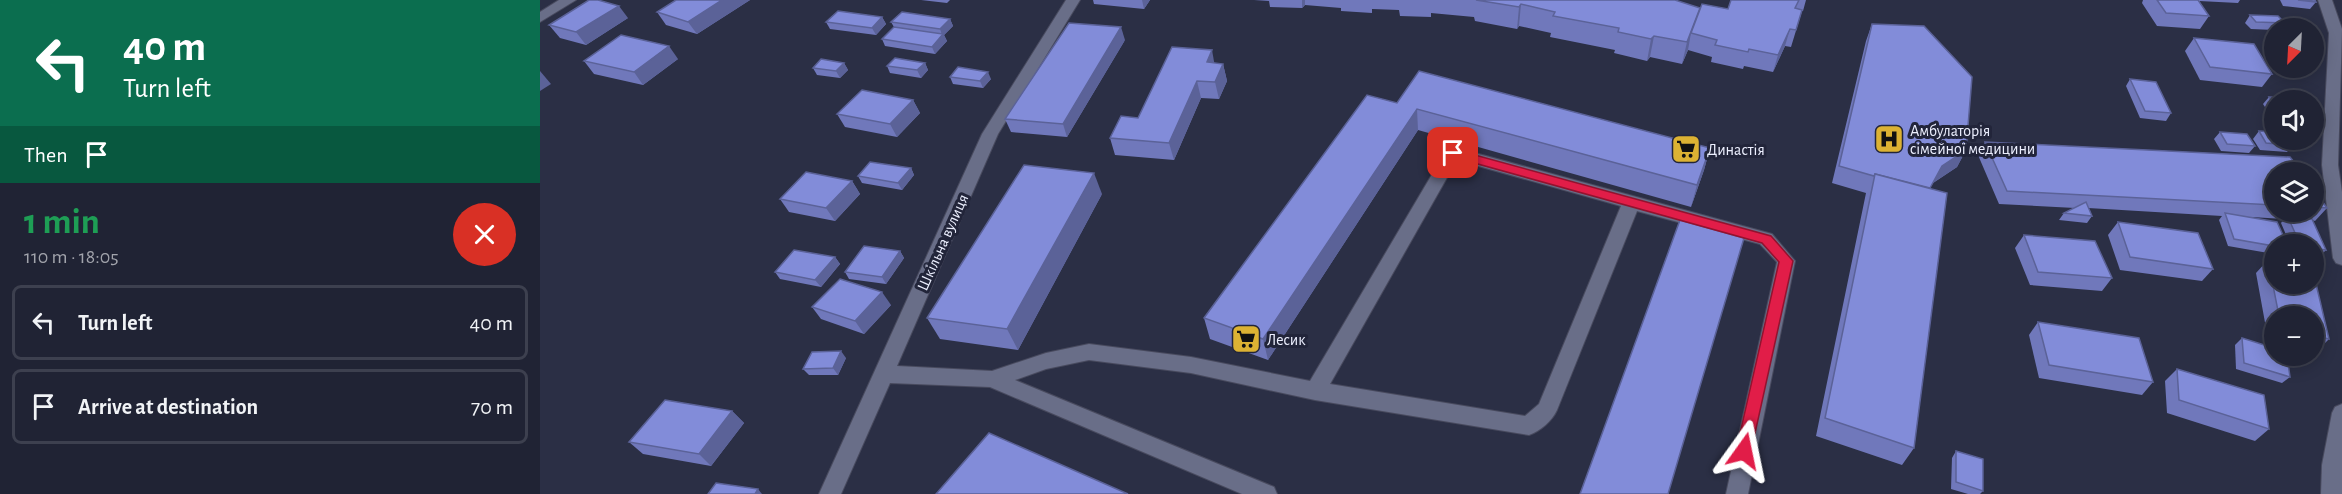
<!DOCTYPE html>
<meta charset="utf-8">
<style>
body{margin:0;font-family:"Alegreya Sans",sans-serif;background:#282b3c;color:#f1f3f6;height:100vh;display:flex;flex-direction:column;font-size:22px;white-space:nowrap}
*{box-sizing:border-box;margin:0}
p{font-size:20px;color:#a2a4ac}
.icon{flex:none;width:33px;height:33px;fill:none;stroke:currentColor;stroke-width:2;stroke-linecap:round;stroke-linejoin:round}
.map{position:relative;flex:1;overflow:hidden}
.details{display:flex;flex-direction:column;background:#202334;width:540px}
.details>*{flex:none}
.hud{background:#0b6e4f;color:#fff;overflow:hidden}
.needle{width:39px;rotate:204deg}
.fabs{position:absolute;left:1724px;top:18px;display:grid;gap:12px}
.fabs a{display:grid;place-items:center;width:60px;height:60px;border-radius:50%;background:#202334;box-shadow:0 3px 15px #0003,0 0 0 2px #3d404f;font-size:30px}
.pin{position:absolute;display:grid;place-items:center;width:51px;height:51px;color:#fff;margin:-26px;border-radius:12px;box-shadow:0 3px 9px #0006}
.me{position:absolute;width:66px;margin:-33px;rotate:12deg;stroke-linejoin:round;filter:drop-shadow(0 0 4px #0008)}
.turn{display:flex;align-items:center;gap:21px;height:126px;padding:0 24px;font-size:27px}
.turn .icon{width:78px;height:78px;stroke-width:2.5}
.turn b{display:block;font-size:42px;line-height:51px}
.then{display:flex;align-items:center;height:57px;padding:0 24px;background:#0003;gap:12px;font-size:22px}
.round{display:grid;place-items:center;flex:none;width:63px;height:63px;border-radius:32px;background:#282b3c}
.summary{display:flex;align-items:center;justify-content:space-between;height:102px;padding:0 24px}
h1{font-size:36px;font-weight:700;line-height:45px;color:#1e9e55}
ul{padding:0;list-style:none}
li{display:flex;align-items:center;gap:18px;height:75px;margin:0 12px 9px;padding:0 12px;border:3px solid #3d404f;border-radius:9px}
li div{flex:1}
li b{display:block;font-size:22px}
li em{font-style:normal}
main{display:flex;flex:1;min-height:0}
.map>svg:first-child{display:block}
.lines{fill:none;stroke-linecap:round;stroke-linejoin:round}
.minor-casing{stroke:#484a5e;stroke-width:2}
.minor{fill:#696e88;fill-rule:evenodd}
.wall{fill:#7078bb}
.shaded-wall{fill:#5b6298}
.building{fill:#828cd9;stroke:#5b6298;stroke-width:1.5}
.route{fill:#e11d48;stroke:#92132f;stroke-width:1.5}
.labels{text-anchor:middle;stroke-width:6;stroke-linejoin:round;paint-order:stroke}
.poi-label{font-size:16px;fill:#edf0ff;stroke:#22253a;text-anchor:start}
.street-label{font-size:16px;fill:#edf0ff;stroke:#22253a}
</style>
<main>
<section class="details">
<div class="hud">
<div class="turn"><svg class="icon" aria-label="left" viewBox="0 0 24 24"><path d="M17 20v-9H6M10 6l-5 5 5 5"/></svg><div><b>40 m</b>Turn left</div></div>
<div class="then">Then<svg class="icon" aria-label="arrive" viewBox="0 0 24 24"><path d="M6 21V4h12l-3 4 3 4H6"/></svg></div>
</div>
<div class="summary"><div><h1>1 min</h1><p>110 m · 18:05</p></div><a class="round" style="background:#d93025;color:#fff"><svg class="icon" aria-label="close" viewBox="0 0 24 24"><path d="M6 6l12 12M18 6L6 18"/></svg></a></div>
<ul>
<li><svg class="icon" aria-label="left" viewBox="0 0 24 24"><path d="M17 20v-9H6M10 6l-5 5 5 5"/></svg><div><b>Turn left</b></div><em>40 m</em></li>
<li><svg class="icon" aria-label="arrive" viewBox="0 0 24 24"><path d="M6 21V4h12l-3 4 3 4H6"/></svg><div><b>Arrive at destination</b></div><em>70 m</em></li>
</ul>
</section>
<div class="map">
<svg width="1802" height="494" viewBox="0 0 1802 494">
<rect width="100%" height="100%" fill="#2b2f45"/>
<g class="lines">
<g class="minor-casing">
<g id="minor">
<path d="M19 0H36L0 22V12Z"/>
<path d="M526 0H540L458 134 357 366 452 371 506 353 549 344 651 357 770 381 907 149 913 147 1232 234 1255 261 1208 494H1186L1237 262 1220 244 1097 211 1017 410C1012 421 1000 431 989 435L775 400 651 373 549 360 506 369 475 380 734 487 737 494H702L450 387 350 383 301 494H279L442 134ZM917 160 1081 206 999 404 985 416 790 384Z"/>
<path d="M1778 0H1792L1802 29 1798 165 1802 192V265L1796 263 1793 258 1782 165 1789 33Z"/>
<path d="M1802 404V494H1781L1782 465 1792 413 1795 407Z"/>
</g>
</g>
<use href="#minor" class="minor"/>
</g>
<g class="wall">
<path d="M136 0H210L157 34 126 25 117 12Z"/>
<path d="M381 0H410L407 3Z"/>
<path d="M553 0H610L604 9 554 4Z"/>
<path d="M714 0H1135L1160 8 1188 9 1191 0H1266L1263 11H1262L1251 47 1245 46 1233 72 1204 66 1203 69 1171 62 1172 57 1148 50 1142 64 1110 57 1107 61 1074 53 1075 50 1010 37 1011 33 979 26 977 29 935 21 934 17 891 13V17L860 16 859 10 832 9V13L801 11V8L765 5 762 8 730 7 729 1Z"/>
<path d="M1603 0H1700L1698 3 1659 1 1669 16 1660 29 1617 26 1602 3Z"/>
<path d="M1740 0H1775L1776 2 1770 9 1743 6Z"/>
<path d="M1710 15 1745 23 1740 28H1734V30L1711 29 1705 23Z"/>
<path d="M342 17 346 24 336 35 290 29 286 22Z"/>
<path d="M88 18 46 45 20 38 9 25Z"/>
<path d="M410 19 413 26 404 35 407 41 395 54 345 46 342 39 354 27 351 22Z"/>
<path d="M1332 24 1426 150 1417 167 1393 183 1390 188 1374 448 1362 465 1276 436 1326 193 1292 183 1326 41Z"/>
<path d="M1654 38 1732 74 1722 87 1660 80 1645 51Z"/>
<path d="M585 40 527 137 471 132 465 119Z"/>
<path d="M1731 47H1734V68H1771L1768 71 1734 68 1725 54Z"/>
<path d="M138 59 103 85 54 74 44 61Z"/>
<path d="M304 63 308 70 300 78 277 75 273 68Z"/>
<path d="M385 63 388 70 381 78 350 73 347 66Z"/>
<path d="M675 63 683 64 687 81 679 99 661 98 634 160 575 155 570 138Z"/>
<path d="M410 77 451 79 443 88 413 84Z"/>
<path d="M1590 79 1631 113 1626 121 1600 118 1586 86Z"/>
<path d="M1729 97 1734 100V121L1723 104Z"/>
<path d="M373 100 380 113 357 137 305 127 297 114Z"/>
<path d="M857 103 1170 148 1164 170 1151 207 878 130 728 360 670 339 664 318Z"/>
<path d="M1719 131 1753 145 1747 152 1720 150 1713 139Z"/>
<path d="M1680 132 1715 146 1709 153 1681 151 1674 139Z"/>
<path d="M1445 142 1734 172V212H1773V207L1787 208 1775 221 1772 220 1786 250 1779 257 1773 256V244H1750L1741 223 1744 219 1711 217 1734 244V254L1688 246 1679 220 1682 216 1548 208 1552 216 1547 223 1519 220 1524 213 1535 208 1459 204 1438 155Z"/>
<path d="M371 168 374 175 362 190 322 183 318 176Z"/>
<path d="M312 181 320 194 295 221 249 212 240 199Z"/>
<path d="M562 194 478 350 400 339 387 318Z"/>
<path d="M1578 222 1673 269 1662 281 1580 270 1568 235Z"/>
<path d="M1484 235 1572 278 1562 291 1490 285 1475 248Z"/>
<path d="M360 251 364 258 346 284 309 279 305 272Z"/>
<path d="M295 257 300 264 281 287 240 279 235 272Z"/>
<path d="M1728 260 1734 261V284H1773V271L1789 339 1776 352 1773 351V316H1734V341L1728 339 1716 273Z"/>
<path d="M351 305 324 334 281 319 272 307Z"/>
<path d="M1498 322 1613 382 1602 395 1499 378 1489 335Z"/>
<path d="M1702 338 1750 377 1742 383 1696 369 1695 345Z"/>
<path d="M306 358 298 375H269L263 369Z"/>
<path d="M1637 369 1729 429 1715 441 1627 413 1625 381Z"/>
<path d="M192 411 204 423 171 466 103 454 89 442Z"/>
<path d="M1416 451 1443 491 1440 494H1428L1411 489 1412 458Z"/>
</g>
<g class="shaded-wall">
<path d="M182 0H210L157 34 148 22Z"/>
<path d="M602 0H610L604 9Z"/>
<path d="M762 0H765V5L762 8Z"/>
<path d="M981 4 979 26 977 29 979 7Z"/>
<path d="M79 6 88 18 46 45 36 32Z"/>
<path d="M1160 8 1151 33 1148 50 1142 64 1147 42Z"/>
<path d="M342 17 346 24 336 35 332 28Z"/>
<path d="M410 19 413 26 404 35 407 41 395 54 392 47 402 35 400 29Z"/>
<path d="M581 27 585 40 527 137 523 124Z"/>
<path d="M1250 29 1245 46 1233 72 1238 55Z"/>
<path d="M1114 36 1110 57 1107 61 1111 39Z"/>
<path d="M129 46 138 59 103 85 94 72Z"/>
<path d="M672 50 675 67 667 62Z"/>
<path d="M304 63 308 70 300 78 296 71Z"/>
<path d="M385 63 388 70 381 78 377 70Z"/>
<path d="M683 64 687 81 679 99 675 82Z"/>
<path d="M0 71 11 84 0 91Z"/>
<path d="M448 72 451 79 443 88 440 81Z"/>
<path d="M657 81 661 98 634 160 629 143Z"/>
<path d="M373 100 380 113 357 137 350 124Z"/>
<path d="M877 109 878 130 728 360 723 339Z"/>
<path d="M1170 148 1164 170 1151 207 1157 185Z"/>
<path d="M1426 150 1417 167 1393 183 1402 166Z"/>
<path d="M371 168 374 175 362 190 358 183Z"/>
<path d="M554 173 562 194 478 350 467 329Z"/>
<path d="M312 181 320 194 295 221 286 208Z"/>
<path d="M360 251 364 258 346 284 342 277Z"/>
<path d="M295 257 300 264 281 287 275 280Z"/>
<path d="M342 292 351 305 324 334 315 321Z"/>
<path d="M301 351 306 358 298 375 293 368Z"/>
<path d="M192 411 204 423 171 466 159 454Z"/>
<path d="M218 489 222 494H215Z"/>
</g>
<g class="building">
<path d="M49 0H58L79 6 36 32 9 25Z"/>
<path d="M136 0H182L148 22 117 12Z"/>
<path d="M936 0H1135L1160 8 1147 42 1114 36 1111 39 1078 32 1079 28 1013 16 1015 12 981 4 979 7Z"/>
<path d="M1191 0H1259L1255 8 1262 10 1256 30 1250 29 1238 55 1209 49 1208 52 1175 45 1177 40 1151 33 1162 4 1188 9Z"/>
<path d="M1617 0H1658L1669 16 1626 13Z"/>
<path d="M1758 0H1775L1776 2Z"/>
<path d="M298 11 342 17 332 28 286 22Z"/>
<path d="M362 12 410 19 400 29 351 22Z"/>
<path d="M1710 15 1738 16 1745 23 1716 22Z"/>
<path d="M529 23 581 27 523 124 465 119Z"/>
<path d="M1332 24 1384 26 1432 77 1426 150 1402 166 1390 188 1335 174 1334 176 1299 166Z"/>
<path d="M354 27 403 34 392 47 342 39Z"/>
<path d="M81 35 129 46 94 72 44 61Z"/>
<path d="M1654 38 1714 44 1732 74 1670 67Z"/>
<path d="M632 47 672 50 667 62 683 64 675 82 657 81 629 143 570 138 581 116 598 118Z"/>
<path d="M355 58 385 63 377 70 347 66Z"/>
<path d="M281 59 304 63 296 71 273 68Z"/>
<path d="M418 67 448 72 440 81 410 77Z"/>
<path d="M879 71 1170 148 1157 185 877 109 723 339 664 318 827 95 857 103Z"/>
<path d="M1590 79 1616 82 1631 113 1605 111Z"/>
<path d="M322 90 373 100 350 124 297 114Z"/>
<path d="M1729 97 1759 99 1760 100H1734V105Z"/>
<path d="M1719 131 1734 132V140H1749L1753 145 1726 143Z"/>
<path d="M1680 132 1707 134 1715 146 1687 144Z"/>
<path d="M1445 142 1750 157 1762 172H1734V205L1467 191Z"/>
<path d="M330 162 371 168 358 183 318 176Z"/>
<path d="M484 165 554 173 467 329 387 318Z"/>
<path d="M266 172 312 181 286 208 240 199Z"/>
<path d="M1335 174 1407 193 1374 448 1285 418Z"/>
<path d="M1773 188 1787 208 1773 207Z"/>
<path d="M1546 202 1552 216 1524 213Z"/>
<path d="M1685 213 1737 222 1747 244H1734V246L1694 239Z"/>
<path d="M1747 215 1772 219 1786 250 1773 248V244H1760Z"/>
<path d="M1140 220 1204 238 1128 494H1040Z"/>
<path d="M1578 222 1658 233 1673 269 1590 257Z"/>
<path d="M1484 235 1555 241 1572 278 1498 272Z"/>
<path d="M324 246 360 251 342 277 305 272Z"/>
<path d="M254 250 295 257 275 280 235 272Z"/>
<path d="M1728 260 1734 261V284H1773V271L1789 339 1773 335V316H1739Z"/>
<path d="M300 279 342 292 315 321 272 307Z"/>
<path d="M1498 322 1599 338 1613 382 1509 365Z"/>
<path d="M1702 338 1734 348V356H1747L1750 377 1704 363Z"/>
<path d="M301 351 293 368 263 369 272 352Z"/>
<path d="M1637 369 1724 395 1729 429 1639 400Z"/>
<path d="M125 400 192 411 159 454 89 442Z"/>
<path d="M449 433 588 494H396Z"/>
<path d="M1416 451 1443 459V491L1416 482Z"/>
<path d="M176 483 218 489 215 494H168Z"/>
</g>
<path class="route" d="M913 149 1231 236 1253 261 1210 456 1204 458 1199 456 1196 451 1239 262 1222 243 909 156 907 153 909 150Z"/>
<defs>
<g id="hospital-square" transform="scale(1.5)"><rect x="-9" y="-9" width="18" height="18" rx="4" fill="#dcb233" stroke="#22253a"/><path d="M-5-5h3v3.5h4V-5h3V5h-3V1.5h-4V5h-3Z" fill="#111"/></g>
<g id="supermarket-square" transform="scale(1.5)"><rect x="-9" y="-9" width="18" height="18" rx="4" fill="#dcb233" stroke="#22253a"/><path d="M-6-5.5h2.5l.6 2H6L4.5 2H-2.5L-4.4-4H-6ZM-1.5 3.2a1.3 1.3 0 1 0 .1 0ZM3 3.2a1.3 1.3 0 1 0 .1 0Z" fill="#111"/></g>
</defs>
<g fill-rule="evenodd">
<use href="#hospital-square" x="1349" y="139"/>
<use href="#supermarket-square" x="1146" y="149"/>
<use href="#supermarket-square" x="706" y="339"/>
</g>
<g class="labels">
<g class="poi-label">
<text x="1370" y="136">Амбулаторія<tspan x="1370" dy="18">сімейної медицини</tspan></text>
<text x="1167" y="155">Династiя</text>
<text x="727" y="345">Лесик</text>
</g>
<g class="street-label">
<text transform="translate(402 242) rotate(-66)" y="6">Шкільна вулиця</text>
</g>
</g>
</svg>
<div class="fabs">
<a><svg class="needle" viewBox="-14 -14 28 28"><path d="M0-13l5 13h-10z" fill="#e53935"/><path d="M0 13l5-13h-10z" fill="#a2a4ac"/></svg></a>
<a><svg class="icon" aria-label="sound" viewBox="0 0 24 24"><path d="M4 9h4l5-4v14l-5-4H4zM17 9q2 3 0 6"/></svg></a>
<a><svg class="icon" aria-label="layers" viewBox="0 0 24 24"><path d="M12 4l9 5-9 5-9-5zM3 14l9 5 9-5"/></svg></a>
<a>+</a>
<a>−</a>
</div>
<div class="pin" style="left:913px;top:153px;background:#d93025"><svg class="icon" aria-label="arrive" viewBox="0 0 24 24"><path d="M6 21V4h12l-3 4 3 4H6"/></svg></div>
<svg class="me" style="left:1204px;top:451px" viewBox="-20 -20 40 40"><path d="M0-17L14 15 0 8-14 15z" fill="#e11d48" stroke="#fff" stroke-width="4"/></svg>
</div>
</main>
